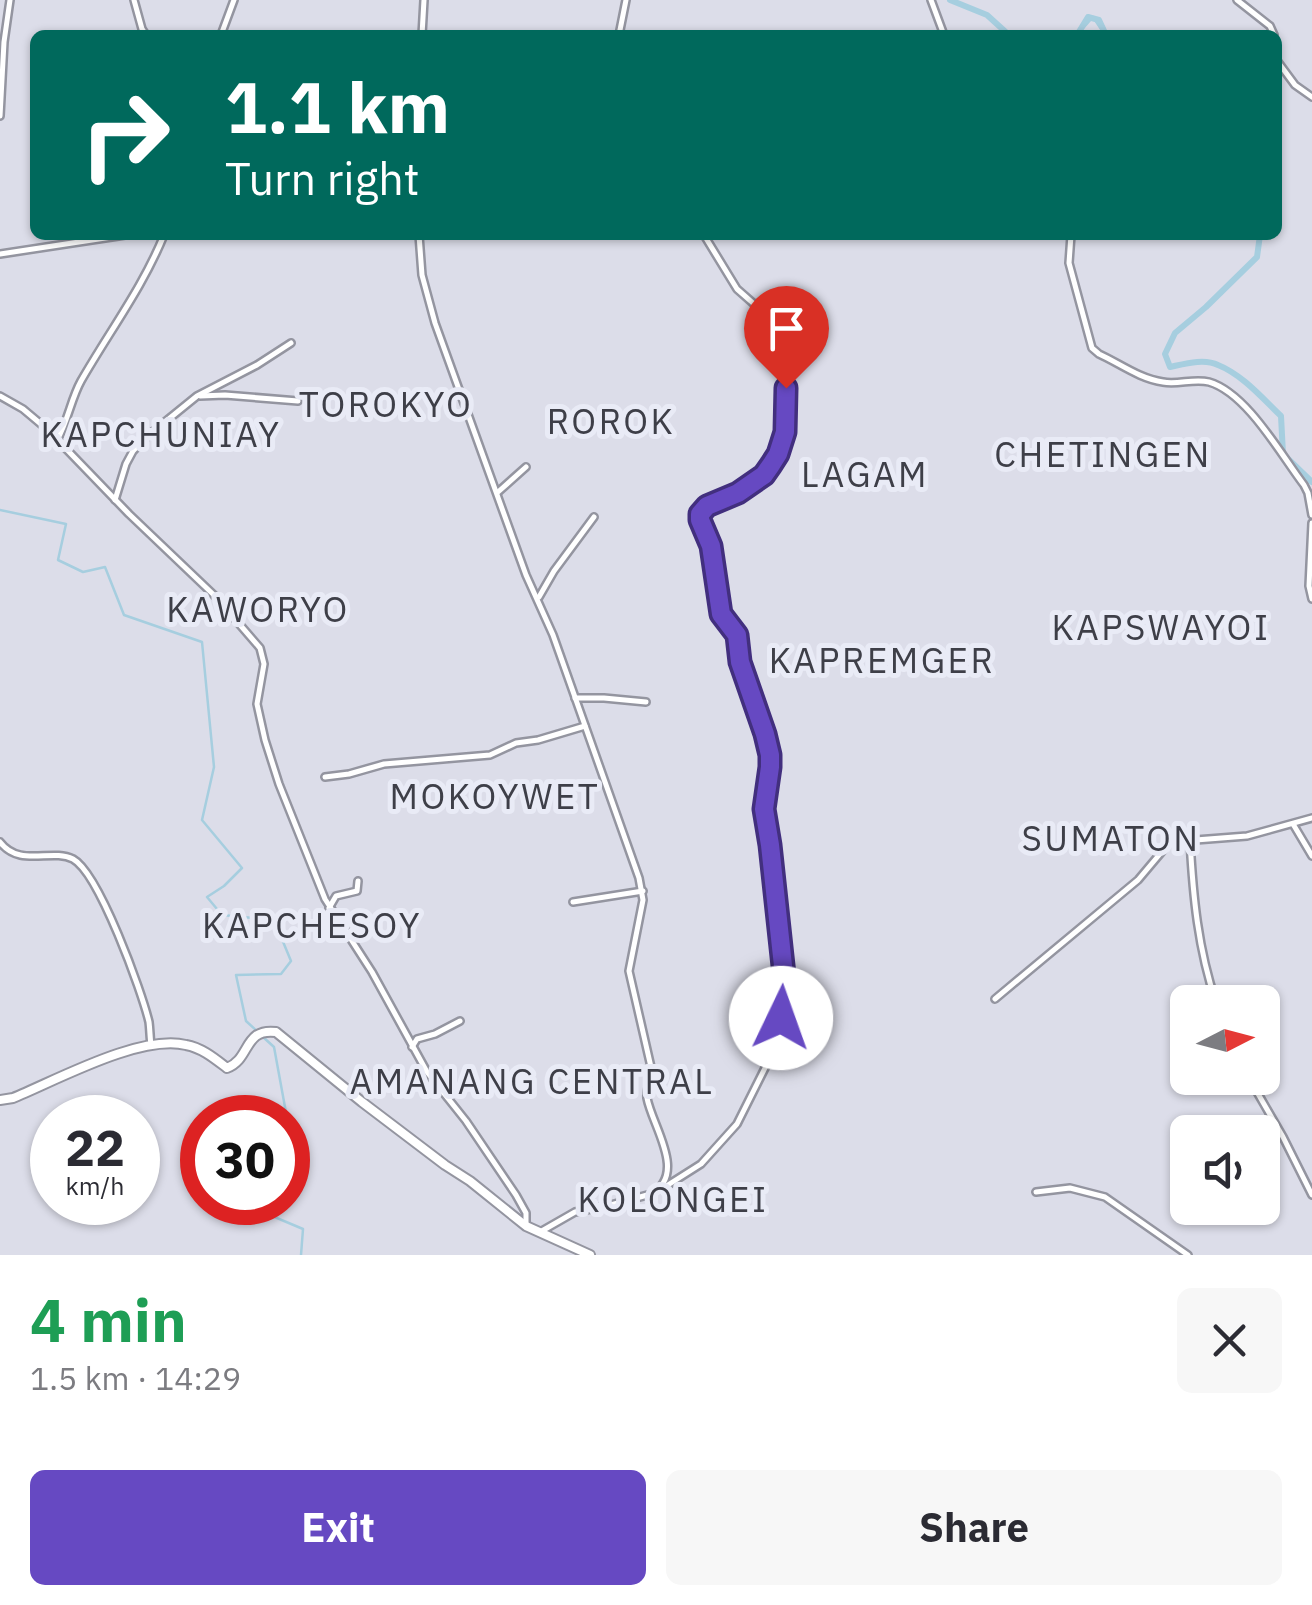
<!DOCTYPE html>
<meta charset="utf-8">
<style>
body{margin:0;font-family:"IBM Plex Sans",sans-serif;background:#f7f7f7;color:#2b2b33;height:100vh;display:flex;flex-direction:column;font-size:38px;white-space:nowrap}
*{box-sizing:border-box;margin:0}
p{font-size:32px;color:#7c7c81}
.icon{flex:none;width:55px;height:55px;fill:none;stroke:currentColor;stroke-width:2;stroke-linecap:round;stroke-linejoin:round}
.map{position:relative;height:1255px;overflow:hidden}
.panel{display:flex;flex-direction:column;background:#fff;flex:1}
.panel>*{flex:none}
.top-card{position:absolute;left:30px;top:30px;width:1252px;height:210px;border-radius:15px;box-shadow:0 2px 8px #0004;background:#00695c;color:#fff;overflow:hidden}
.needle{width:65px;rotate:84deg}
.tools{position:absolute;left:1170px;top:985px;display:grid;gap:20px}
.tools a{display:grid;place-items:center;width:110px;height:110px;border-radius:15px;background:#fff;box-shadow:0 2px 8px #0004;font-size:50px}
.speed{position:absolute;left:30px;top:1095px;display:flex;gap:20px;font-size:50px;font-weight:700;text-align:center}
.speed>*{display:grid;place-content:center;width:130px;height:130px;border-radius:50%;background:#fff;box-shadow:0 2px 8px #0004;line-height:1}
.speed small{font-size:25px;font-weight:400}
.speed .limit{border:15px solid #d22;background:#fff;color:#111}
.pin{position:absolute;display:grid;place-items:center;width:85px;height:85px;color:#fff;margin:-102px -42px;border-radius:50% 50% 50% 0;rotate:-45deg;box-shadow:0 0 10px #0007}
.pin .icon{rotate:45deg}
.me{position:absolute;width:110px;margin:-55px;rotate:3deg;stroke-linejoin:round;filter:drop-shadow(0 0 8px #0008)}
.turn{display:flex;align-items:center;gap:35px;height:210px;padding:0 30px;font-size:45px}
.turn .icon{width:130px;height:130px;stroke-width:2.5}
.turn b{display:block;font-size:70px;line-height:85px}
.round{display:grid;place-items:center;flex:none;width:105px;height:105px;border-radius:15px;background:#f7f7f7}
.head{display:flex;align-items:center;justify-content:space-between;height:170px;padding:0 30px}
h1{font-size:60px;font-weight:800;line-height:75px;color:#1e9e55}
.primary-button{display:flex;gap:20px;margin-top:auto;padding:20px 30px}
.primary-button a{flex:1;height:115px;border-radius:15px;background:#6649c2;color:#fff;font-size:40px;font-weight:800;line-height:115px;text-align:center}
.primary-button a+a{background:#f7f7f7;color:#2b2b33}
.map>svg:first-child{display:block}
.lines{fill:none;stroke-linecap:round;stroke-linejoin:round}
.stream{stroke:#a6cedf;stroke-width:2.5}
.river{stroke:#a6cedf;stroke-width:6}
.minor-casing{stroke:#9495a0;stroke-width:10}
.major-casing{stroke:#9495a0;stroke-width:12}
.minor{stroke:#fff;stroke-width:5}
.major{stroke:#fff;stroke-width:8}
.route-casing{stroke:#422f7e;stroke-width:25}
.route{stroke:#6649c2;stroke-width:18}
.labels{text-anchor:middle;stroke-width:10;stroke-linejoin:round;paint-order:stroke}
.quarter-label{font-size:35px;letter-spacing:2.5px;fill:#3e3f48;stroke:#e9ebf6}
</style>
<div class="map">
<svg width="1312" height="1255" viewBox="0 0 1312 1255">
<rect width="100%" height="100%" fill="#dcdde9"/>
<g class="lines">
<g class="stream">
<path d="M1077 35 1093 17 1105 35"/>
<path d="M0 510 66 524 58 560 83 572 105 567 124 615 202 642 214 767 202 820 242 868 224 886 207 897 222 915 274 920 291 961 281 974 236 975 246 1021 258 1032"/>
<path d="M263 1037 274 1047 287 1118"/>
<path d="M288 1123 290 1137 288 1146"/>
<path d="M250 1202 251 1207 303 1229 301 1255"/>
</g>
<g class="river">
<path d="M950 0 987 15 1009 35"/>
<path d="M1077 35 1088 17 1099 20 1106 35"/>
<path d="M1260 235 1257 257 1206 307 1175 333 1165 354 1170 367C1184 364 1204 358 1218 365 1243 375 1263 399 1281 416L1283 454 1312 482"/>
</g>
<g class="minor-casing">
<g id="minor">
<path d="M134 0 142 29 146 35"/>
<path d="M931 0 944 35"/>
<path d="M1237 0 1270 26 1274 35"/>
<path d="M221 35 234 0"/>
<path d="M422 35 424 0"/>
<path d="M619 35 626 0"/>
<path d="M1278 62 1295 85 1312 97"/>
<path d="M0 116 4 42 10 0"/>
<path d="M419 235 422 275 435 323 526 575 553 635 639 878 643 900 629 971 651 1067C652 1079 646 1088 647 1098 652 1126 688 1174 651 1194L607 1206 575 1212 540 1232"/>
<path d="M1071 235 1069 263 1092 348 1099 354C1119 363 1140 379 1163 382 1178 385 1194 378 1209 382 1247 393 1281 455 1304 485L1308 493 1312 515"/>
<path d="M0 254 125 235"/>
<path d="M0 396 23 409 48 430 129 514 216 597 260 648 264 664 257 704 265 740 279 784 325 899 372 972 427 1072 466 1121 516 1195 526 1213V1223"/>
<path d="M200 396 225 395 298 401"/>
<path d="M57 440C68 421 71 399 81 381 109 332 143 287 164 235"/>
<path d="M498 492 526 467"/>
<path d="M115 500 126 464 133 451 144 439 197 396 257 365 291 343"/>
<path d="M1312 523 1309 586 1312 599"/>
<path d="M539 597 554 571 594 517"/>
<path d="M575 698H604L646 702"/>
<path d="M325 777 349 774 384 764 490 755 516 743 538 740 585 726"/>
<path d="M1293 824 1312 856"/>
<path d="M1190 840C1193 896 1198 949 1216 1002"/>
<path d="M0 842C20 868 51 848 73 859 99 873 142 992 149 1022 150 1030 150 1038 151 1045"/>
<path d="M573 902 643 891"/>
<path d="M329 908 336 896 357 891 358 881"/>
<path d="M995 999 1138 880 1170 842 1247 836 1312 818"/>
<path d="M412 1047 417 1039 435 1034 460 1021"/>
<path d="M1249 1078 1283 1137 1312 1195"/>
<path d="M660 1190 701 1164 737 1124 777 1044 784 989 770 845 764 809 770 767 768 746 740 662 737 635 721 613 711 546 700 520V514L707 507 738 493 763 475 778 453 786 420V355L781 336 770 318 737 289 704 235"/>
<path d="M1036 1192 1070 1188 1105 1197 1188 1255"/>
</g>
</g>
<g class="major-casing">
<path id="major" d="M0 1100 13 1098C57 1080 140 1034 186 1045 202 1048 214 1058 227 1068 251 1059 243 1028 276 1032L362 1102 445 1165 470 1181 526 1226 590 1255"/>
</g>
<use href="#minor" class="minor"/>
<use href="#major" class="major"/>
</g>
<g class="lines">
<g class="route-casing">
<path id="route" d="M781 1018 784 975 770 845 764 809 770 767V755L765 734 740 662 737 635 721 614 711 546 700 520V514L707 506 738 493 764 475 771 465 778 454 785 432 786 388"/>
</g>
<use href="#route" class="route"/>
</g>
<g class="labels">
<g class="quarter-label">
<text x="386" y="417">TOROKYO</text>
<text x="611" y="434">ROROK</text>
<text x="161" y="447">KAPCHUNIAY</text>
<text x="1103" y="467">CHETINGEN</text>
<text x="865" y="487">LAGAM</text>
<text x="258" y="622">KAWORYO</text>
<text x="1161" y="640">KAPSWAYOI</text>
<text x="882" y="673">KAPREMGER</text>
<text x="495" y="809">MOKOYWET</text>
<text x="1111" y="851">SUMATON</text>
<text x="312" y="938">KAPCHESOY</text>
<text x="532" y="1094">AMANANG CENTRAL</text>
<text x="673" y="1212">KOLONGEI</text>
</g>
</g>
</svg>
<div class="tools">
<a><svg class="needle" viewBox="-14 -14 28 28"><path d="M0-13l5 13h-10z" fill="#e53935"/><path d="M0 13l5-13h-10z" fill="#7c7c81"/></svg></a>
<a><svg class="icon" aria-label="sound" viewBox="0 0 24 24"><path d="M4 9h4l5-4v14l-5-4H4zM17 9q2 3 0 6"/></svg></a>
</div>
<div class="speed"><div>22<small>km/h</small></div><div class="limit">30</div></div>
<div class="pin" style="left:786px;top:388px;background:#d93025"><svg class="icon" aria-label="arrive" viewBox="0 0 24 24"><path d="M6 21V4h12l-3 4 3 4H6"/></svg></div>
<svg class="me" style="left:781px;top:1018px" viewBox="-20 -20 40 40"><circle r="19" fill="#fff"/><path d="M0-13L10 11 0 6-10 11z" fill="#6649c2"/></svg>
<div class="top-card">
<div class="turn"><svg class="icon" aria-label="right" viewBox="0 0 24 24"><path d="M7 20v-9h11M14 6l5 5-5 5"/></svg><div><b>1.1 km</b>Turn right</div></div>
</div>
</div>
<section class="panel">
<div class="head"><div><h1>4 min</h1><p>1.5 km · 14:29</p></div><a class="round"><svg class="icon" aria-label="close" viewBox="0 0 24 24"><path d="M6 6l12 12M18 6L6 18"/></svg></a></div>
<div class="primary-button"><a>Exit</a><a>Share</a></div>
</section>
